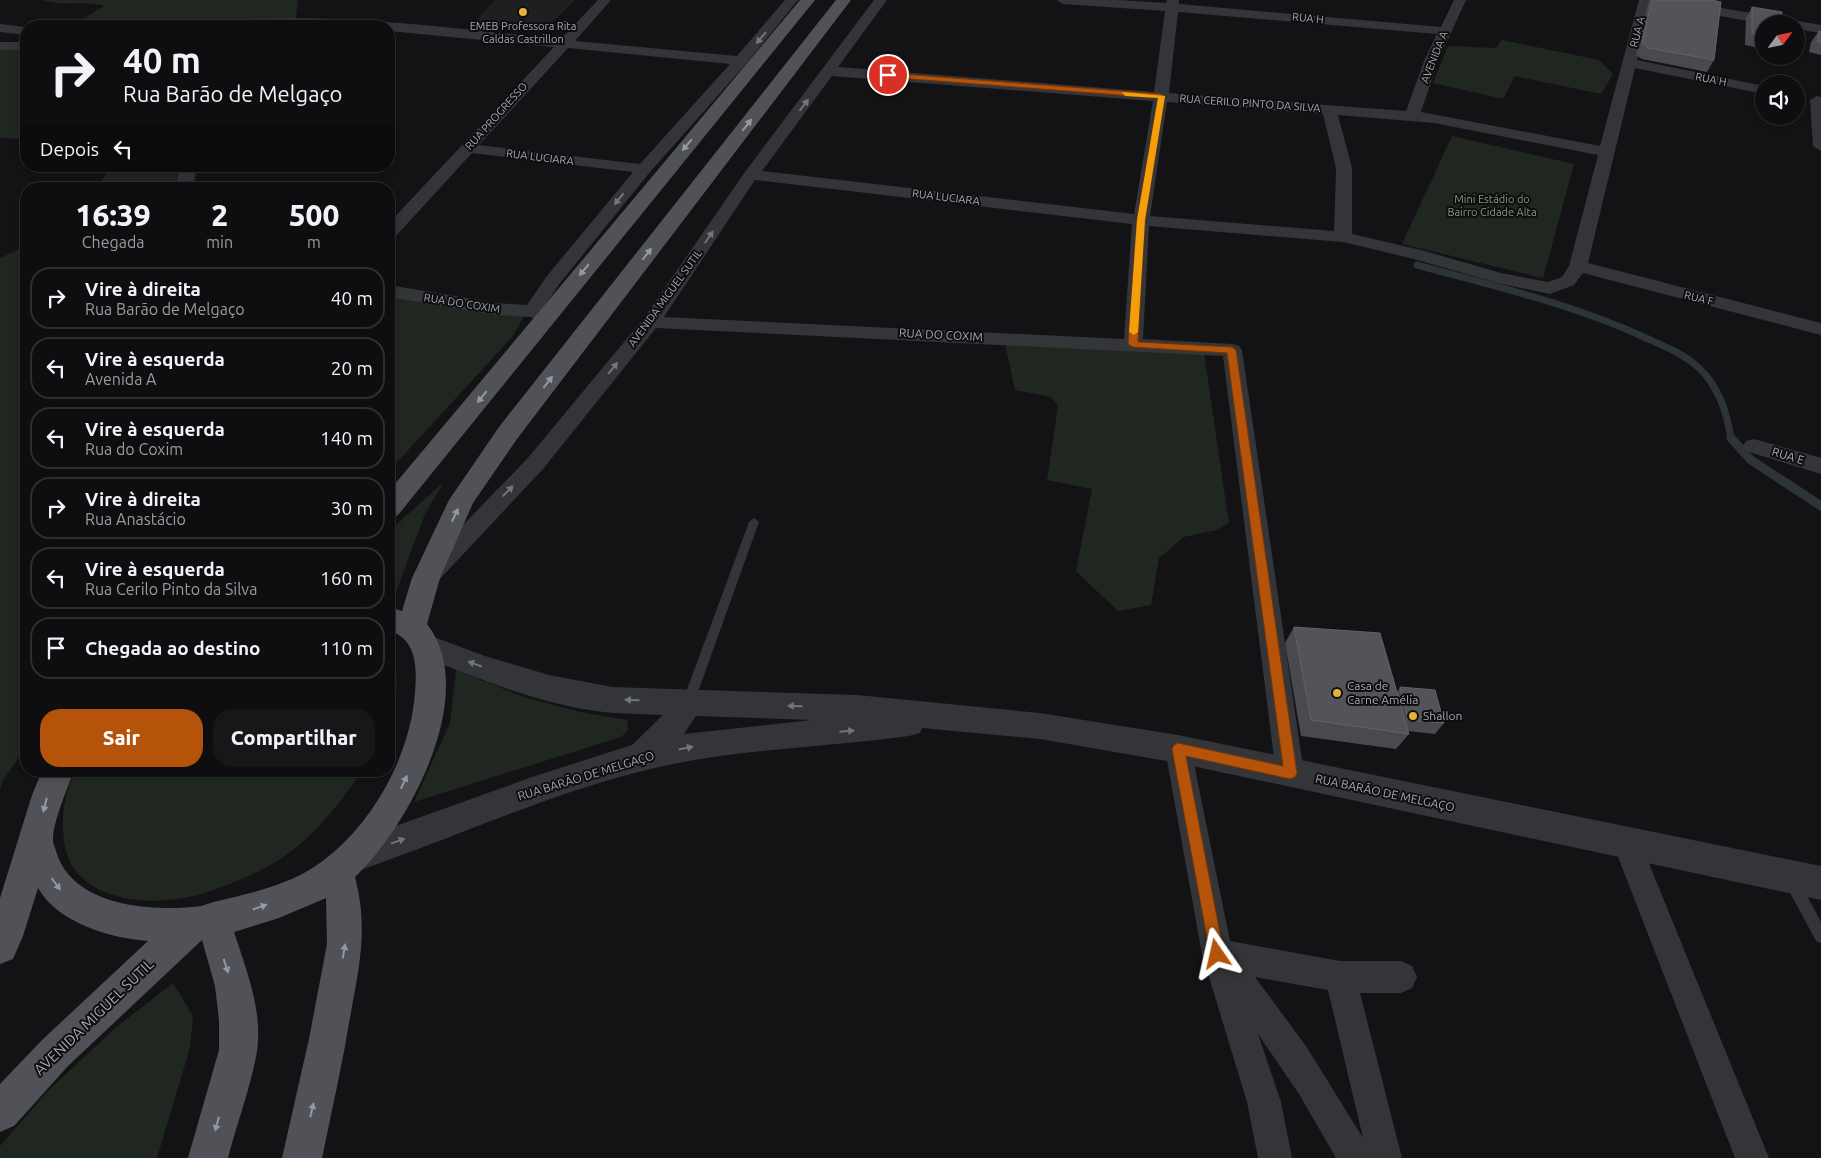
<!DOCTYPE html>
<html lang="pt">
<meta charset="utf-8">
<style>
body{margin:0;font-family:Ubuntu,sans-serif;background:#171719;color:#f1f3f6;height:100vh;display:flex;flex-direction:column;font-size:19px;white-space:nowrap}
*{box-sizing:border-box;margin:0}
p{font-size:16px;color:#9b9c9f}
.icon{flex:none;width:28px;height:28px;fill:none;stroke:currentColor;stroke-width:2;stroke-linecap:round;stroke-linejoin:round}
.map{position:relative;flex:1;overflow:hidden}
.panel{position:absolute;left:20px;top:182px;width:375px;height:595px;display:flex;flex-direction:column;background:#0e0e10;border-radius:20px;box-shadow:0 2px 8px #0003,0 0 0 1px #2e2e30}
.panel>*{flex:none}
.guide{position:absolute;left:20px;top:20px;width:375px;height:152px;border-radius:20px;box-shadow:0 2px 8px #0003,0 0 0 1px #2e2e30;background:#0e0e10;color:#f1f3f6;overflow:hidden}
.needle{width:32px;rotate:57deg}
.controls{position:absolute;left:1755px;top:15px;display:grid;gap:10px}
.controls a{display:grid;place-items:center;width:50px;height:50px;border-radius:50%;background:#0e0e10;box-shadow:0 2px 8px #0003,0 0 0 1px #2e2e30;font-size:25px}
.pin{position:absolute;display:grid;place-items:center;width:42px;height:42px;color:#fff;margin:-21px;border:2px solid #fff;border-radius:50%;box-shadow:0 1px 5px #0007}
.me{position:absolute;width:55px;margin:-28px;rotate:349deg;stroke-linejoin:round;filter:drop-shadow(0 0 4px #0008)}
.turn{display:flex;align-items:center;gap:18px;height:105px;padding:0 20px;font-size:22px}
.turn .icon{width:65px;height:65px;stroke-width:2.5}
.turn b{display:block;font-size:35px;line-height:42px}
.then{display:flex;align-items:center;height:48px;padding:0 20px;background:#0003;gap:10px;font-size:19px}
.eta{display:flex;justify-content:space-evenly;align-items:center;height:85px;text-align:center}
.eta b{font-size:30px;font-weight:800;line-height:35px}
.primary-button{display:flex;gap:10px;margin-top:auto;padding:10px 20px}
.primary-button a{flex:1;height:58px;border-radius:20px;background:#b45309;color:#fff;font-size:20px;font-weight:800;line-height:58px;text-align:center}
.primary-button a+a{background:#171719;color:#f1f3f6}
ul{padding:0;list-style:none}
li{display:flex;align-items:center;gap:15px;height:62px;margin:0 10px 8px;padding:0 10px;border:2px solid #2e2e30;border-radius:20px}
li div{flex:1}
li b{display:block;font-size:19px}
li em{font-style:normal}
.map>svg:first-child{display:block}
.built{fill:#1f1f21}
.green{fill:#1f2720}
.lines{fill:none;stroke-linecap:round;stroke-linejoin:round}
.stream-far1{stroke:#2c3339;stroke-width:7}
.stream{stroke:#2c3339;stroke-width:9}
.service{fill:#343539;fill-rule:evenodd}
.minor{fill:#343539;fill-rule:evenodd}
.tertiary{fill:#343539;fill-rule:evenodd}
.primary{fill:#505258;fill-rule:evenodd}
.wall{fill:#494a4f}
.building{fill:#53545a;stroke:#606268}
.oneway{fill:#72757d}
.oneway2{fill:#9498a2}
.route{fill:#b45309;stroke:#753606}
.slow{fill:#f59e0b}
.poi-dot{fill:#e7b139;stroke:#0e0e0f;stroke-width:2}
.labels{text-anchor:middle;stroke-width:4;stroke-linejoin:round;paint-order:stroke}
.far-street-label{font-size:11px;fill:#a5a9b4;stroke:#0e0e0f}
.far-poi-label{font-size:11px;fill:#a5a9b4;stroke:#0e0e0f}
.far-park-label{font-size:11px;fill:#7d9e80;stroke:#0e0e0f}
.street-label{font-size:12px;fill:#a5a9b4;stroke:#0e0e0f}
.poi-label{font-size:12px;fill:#a5a9b4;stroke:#0e0e0f;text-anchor:start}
.near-street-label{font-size:15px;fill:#a5a9b4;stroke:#0e0e0f}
</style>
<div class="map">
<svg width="1821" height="1158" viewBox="0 0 1821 1158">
<rect width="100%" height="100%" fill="#131315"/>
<path class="built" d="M495 0H575L543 32 472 24Z"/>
<g class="green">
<path d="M43 0H298L296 18 195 26H85L82 19 104 6C84 0 63 7 43 0Z"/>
<path d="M1502 40 1599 60 1613 74 1601 94 1515 76 1503 99 1433 83 1448 46 1496 48Z"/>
<path d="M26 48V139L0 138V49Z"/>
<path d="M1452 136 1574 164 1543 278 1402 244Z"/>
<path d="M111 166H198L194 189H96Z"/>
<path d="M26 246V747L2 782 0 790V258Z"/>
<path d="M389 295 524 316 513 336 389 471Z"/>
<path d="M1005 344 1204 353 1229 523 1217 530 1184 537 1159 558 1151 605 1118 611 1076 571 1092 489 1047 480 1058 406 1051 397 1015 390Z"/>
<path d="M444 482 425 514 396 592 389 589V531Z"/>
<path d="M389 651C401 667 397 705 389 722Z"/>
<path d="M456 670 524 697 580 712 627 720 628 730 621 737 414 802 450 723Z"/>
<path d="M75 771H362C337 808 304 849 263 869 237 882 206 895 177 899 133 906 70 894 64 841 61 816 64 794 75 771Z"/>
<path d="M173 983 193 1016 190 1048 157 1158H0V1146L47 1092 114 1029Z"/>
</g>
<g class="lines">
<path class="stream-far1" d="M1417 265C1494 286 1573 304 1646 338 1664 346 1684 354 1699 368 1719 387 1727 412 1731 439"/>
<path class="stream" d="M1731 438 1751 460 1821 506"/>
<g class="service">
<path d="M754 518 759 522 694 703 692 707 688 708 684 707 682 703 749 522Z"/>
<path d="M1792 875 1797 877 1821 922V943L1816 941 1787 887 1785 882 1787 877Z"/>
</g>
<g class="minor">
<path d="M598 0H611L575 41 737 56 785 0H798L746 64 650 172 560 283 545 305V310L555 319 553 323 546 325 531 317 496 315 389 297V285L496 303 527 305 547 276 633 172 472 153 395 237 389 238V223L554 47 389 31V26H202C208 19 226 20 235 20 344 12 452 29 561 39ZM568 48 730 64 640 164 479 145Z"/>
<path d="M874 0H887L838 67 1154 92 1165 11 1063 4 1057 0H1118L1166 3 1167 0H1179V4L1441 27 1454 0H1466L1438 61 1421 112 1600 146 1639 0H1651L1637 60 1764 86V94L1635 68 1588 263 1821 323V335L1583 273 1574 285 1550 294 1498 283 1414 259 1343 242 1149 226 1143 339 1232 344 1239 346 1242 350 1304 773 1300 782 1290 785 1280 782 1276 773 1223 356 656 328 543 469 439 580 431 582 423 580 419 573 423 566 527 459 644 318 745 172ZM1178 12 1437 34 1424 61 1406 111 1169 93ZM832 76 1153 101 1134 214 762 171ZM1167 102 1323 114 1336 168 1334 231 1150 216ZM1338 115 1434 123 1598 155 1569 266 1562 277 1548 282 1501 273 1425 251 1352 234V168ZM755 180 1132 224 1124 339 664 317Z"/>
<path d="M1687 2 1821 25V33L1796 29V24H1764L1682 9 1681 6Z"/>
<path d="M0 24 26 27V35L0 32Z"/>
<rect x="0" y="42" width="26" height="8"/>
<path d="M1817 96 1821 97V151L1813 146 1810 100Z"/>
<path d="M180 166H196L192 189H176Z"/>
<path d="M1754 439 1821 458V474L1746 451 1743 446 1746 441Z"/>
<path d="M1178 737 1188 740 1191 749 1230 941 1340 961H1401L1412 966 1417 977 1412 988 1401 993H1360L1402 1158H1336L1299 1094 1258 1034 1281 1102 1292 1158H1258L1247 1102 1202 954 1165 749 1168 740ZM1255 977 1328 990 1363 1138 1306 1046Z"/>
<path d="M1627 830 1637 834 1641 844 1769 1158H1735L1613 844 1617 834Z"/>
</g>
<path class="tertiary" d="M426 634 485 656 549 675 612 687 857 695 1040 713 1178 735 1821 866V900L1178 763 1040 739 922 728 920 733 909 736C820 748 729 749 642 771 543 796 449 840 352 873L340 868 335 857 340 846 532 777 632 745 663 715C646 714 630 714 613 713 546 707 479 679 416 654L412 646 416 638ZM696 716 812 720 684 734Z"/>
<g class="primary">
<path d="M800 0H815L398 515 389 518V491Z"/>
<path d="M836 0H851L517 439 473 503 440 578 427 624C481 693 408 827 355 877 368 927 360 963 351 1012 343 1061 332 1110 322 1158H282L309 1039 327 944 326 898 279 918 234 932C246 969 263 1011 257 1051 251 1087 237 1123 228 1158H188L219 1050V1020L215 986 202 940 68 1066 14 1126 0 1132V1084L42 1040 148 941C110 938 58 923 38 888L23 936 13 959 0 964V898L32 795 42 771H74C68 786 52 825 53 840 53 844 56 850 57 854 74 905 147 911 192 907 201 907 209 903 218 901 250 893 285 886 314 867 369 831 410 759 415 693 417 666 417 640 389 630V607L402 611 412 578 449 500 499 427Z"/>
</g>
</g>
<g class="wall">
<path d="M1649 0H1652L1714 60 1707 72 1642 59 1636 55Z"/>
<path d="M1752 7 1764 24V49L1745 45 1746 18Z"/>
<path d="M1819 31 1821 32V55L1809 52 1811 42Z"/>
<path d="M1294 627 1397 692 1400 687 1444 723 1435 734 1408 731 1409 734 1396 749 1301 736 1285 643Z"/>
</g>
<g class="building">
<path d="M1652 0H1712L1721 2 1714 60 1648 48 1642 43Z"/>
<path d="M1752 7 1782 12V24H1764V36L1752 34Z"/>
<path d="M1819 31 1821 32V42L1817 41Z"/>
<path d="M1294 627 1380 633 1409 734 1311 720Z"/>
<path d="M1400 687 1435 690 1444 723 1408 720Z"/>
</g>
<defs><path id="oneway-solid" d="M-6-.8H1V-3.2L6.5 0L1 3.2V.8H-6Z" transform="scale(1.25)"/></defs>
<g class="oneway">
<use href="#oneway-solid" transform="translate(761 38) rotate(130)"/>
<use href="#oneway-solid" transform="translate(804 105) rotate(-53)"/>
<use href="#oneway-solid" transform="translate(619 199) rotate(129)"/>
<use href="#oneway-solid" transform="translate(709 237) rotate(-56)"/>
<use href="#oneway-solid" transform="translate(613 368) rotate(-51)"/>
<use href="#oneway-solid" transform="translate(508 491) rotate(-45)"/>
<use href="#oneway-solid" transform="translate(475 664) rotate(-160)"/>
<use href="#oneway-solid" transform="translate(632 700) rotate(-178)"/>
<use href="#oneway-solid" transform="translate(795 706) rotate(-178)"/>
<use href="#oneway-solid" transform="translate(847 731) rotate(-5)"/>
<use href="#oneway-solid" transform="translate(686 748) rotate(-11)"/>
<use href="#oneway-solid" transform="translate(398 841) rotate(-20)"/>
</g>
<g class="oneway2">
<use href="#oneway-solid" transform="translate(747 125) rotate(-52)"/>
<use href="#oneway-solid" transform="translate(687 145) rotate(130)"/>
<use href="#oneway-solid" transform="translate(647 254) rotate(-52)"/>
<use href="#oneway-solid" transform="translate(584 270) rotate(130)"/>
<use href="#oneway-solid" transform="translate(548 382) rotate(-52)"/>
<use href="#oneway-solid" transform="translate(482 397) rotate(129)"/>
<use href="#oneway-solid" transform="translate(455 515) rotate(-65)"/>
<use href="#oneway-solid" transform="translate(404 782) rotate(-65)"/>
<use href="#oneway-solid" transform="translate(45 805) rotate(104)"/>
<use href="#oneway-solid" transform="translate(56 884) rotate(53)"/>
<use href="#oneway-solid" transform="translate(260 907) rotate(-19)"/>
<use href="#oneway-solid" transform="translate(344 951) rotate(-81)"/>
<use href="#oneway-solid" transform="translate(226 966) rotate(72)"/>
<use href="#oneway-solid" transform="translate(312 1110) rotate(-77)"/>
<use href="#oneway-solid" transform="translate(217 1124) rotate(105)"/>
</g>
<path class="route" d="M888 73 1161 94 1165 96 1145 220 1138 342 1232 347 1236 350 1297 773 1295 777 1290 779 1186 756 1224 954 1222 960 1217 962 1212 960 1210 954 1172 749 1174 745 1178 743 1283 766 1227 353 1133 347 1128 344 1137 220 1158 98 885 77Z"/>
<path class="slow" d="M1122 92 1165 96 1145 220 1138 332 1134 335 1129 332 1137 220 1158 98 1125 96Z"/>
<g class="poi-dot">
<circle cx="523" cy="12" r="5"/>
<circle cx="1337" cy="693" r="5"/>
<circle cx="1413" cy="716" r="5"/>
</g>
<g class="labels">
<g class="far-street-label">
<text transform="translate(1308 18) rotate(6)" y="4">RUA H</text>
<text transform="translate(1637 32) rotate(-76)" y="4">RUA A</text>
<text transform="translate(1434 57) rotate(-68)" y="4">AVENIDA A</text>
<text transform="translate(1711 79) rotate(11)" y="4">RUA H</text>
<text transform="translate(1250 103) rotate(4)" y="4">RUA CERILO PINTO DA SILVA</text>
<text transform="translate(496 116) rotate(-48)" y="4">RUA PROGRESSO</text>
<text transform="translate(540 157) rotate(7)" y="4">RUA LUCIARA</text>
<text transform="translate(946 197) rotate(7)" y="4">RUA LUCIARA</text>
<text transform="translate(665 298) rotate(-54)" y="4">AVENIDA MIGUEL SUTIL</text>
<text transform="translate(1699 298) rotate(14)" y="4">RUA F</text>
<text transform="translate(462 303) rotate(9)" y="4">RUA DO COXIM</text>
</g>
<g class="far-poi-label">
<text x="523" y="30">EMEB Professora Rita<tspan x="523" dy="13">Caldas Castrillon</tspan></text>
</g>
<g class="far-park-label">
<text x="1492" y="203">Mini Estádio do<tspan x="1492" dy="13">Bairro Cidade Alta</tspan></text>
</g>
<g class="street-label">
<text transform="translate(941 335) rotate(3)" y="4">RUA DO COXIM</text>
<text transform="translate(1788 456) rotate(17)" y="4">RUA E</text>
<text transform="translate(586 776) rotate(-17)" y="4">RUA BARÃO DE MELGAÇO</text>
<text transform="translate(1385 793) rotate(12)" y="4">RUA BARÃO DE MELGAÇO</text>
</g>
<g class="poi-label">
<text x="1347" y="690">Casa de<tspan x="1347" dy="14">Carne Amélia</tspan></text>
<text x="1423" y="720">Shallon</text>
</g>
<g class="near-street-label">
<text transform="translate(94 1017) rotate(-44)" y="5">AVENIDA MIGUEL SUTIL</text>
</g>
</g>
</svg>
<div class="controls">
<a><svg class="needle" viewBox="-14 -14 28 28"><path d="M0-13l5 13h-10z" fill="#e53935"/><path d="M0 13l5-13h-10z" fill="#9b9c9f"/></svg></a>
<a><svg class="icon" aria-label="sound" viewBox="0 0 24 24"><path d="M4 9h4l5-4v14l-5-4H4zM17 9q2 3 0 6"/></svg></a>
</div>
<div class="pin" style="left:888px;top:75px;background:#d93025"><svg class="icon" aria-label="arrive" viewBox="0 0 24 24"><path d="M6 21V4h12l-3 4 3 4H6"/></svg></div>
<svg class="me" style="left:1217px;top:954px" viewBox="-20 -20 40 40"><path d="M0-17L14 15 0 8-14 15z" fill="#b45309" stroke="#fff" stroke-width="4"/></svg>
<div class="guide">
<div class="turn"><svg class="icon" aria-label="right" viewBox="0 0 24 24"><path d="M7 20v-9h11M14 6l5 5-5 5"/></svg><div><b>40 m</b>Rua Barão de Melgaço</div></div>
<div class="then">Depois<svg class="icon" aria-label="left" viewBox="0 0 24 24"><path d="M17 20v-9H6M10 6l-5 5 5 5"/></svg></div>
</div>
<section class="panel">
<div class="eta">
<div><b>16:39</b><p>Chegada</p></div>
<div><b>2</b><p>min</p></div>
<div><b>500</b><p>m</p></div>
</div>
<ul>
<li><svg class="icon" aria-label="right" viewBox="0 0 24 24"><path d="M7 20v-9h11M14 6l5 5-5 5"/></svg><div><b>Vire à direita</b><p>Rua Barão de Melgaço</p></div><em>40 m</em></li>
<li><svg class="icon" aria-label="left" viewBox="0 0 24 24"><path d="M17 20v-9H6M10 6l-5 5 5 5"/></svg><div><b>Vire à esquerda</b><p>Avenida A</p></div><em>20 m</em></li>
<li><svg class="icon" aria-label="left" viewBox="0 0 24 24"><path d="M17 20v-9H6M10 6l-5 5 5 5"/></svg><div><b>Vire à esquerda</b><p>Rua do Coxim</p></div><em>140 m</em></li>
<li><svg class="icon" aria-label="right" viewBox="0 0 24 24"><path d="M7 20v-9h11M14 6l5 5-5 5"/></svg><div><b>Vire à direita</b><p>Rua Anastácio</p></div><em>30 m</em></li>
<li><svg class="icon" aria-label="left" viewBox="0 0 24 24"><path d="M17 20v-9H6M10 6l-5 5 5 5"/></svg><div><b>Vire à esquerda</b><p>Rua Cerilo Pinto da Silva</p></div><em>160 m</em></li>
<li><svg class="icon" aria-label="arrive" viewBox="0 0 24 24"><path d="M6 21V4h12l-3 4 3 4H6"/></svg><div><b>Chegada ao destino</b></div><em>110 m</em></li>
</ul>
<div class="primary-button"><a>Sair</a><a>Compartilhar</a></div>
</section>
</div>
